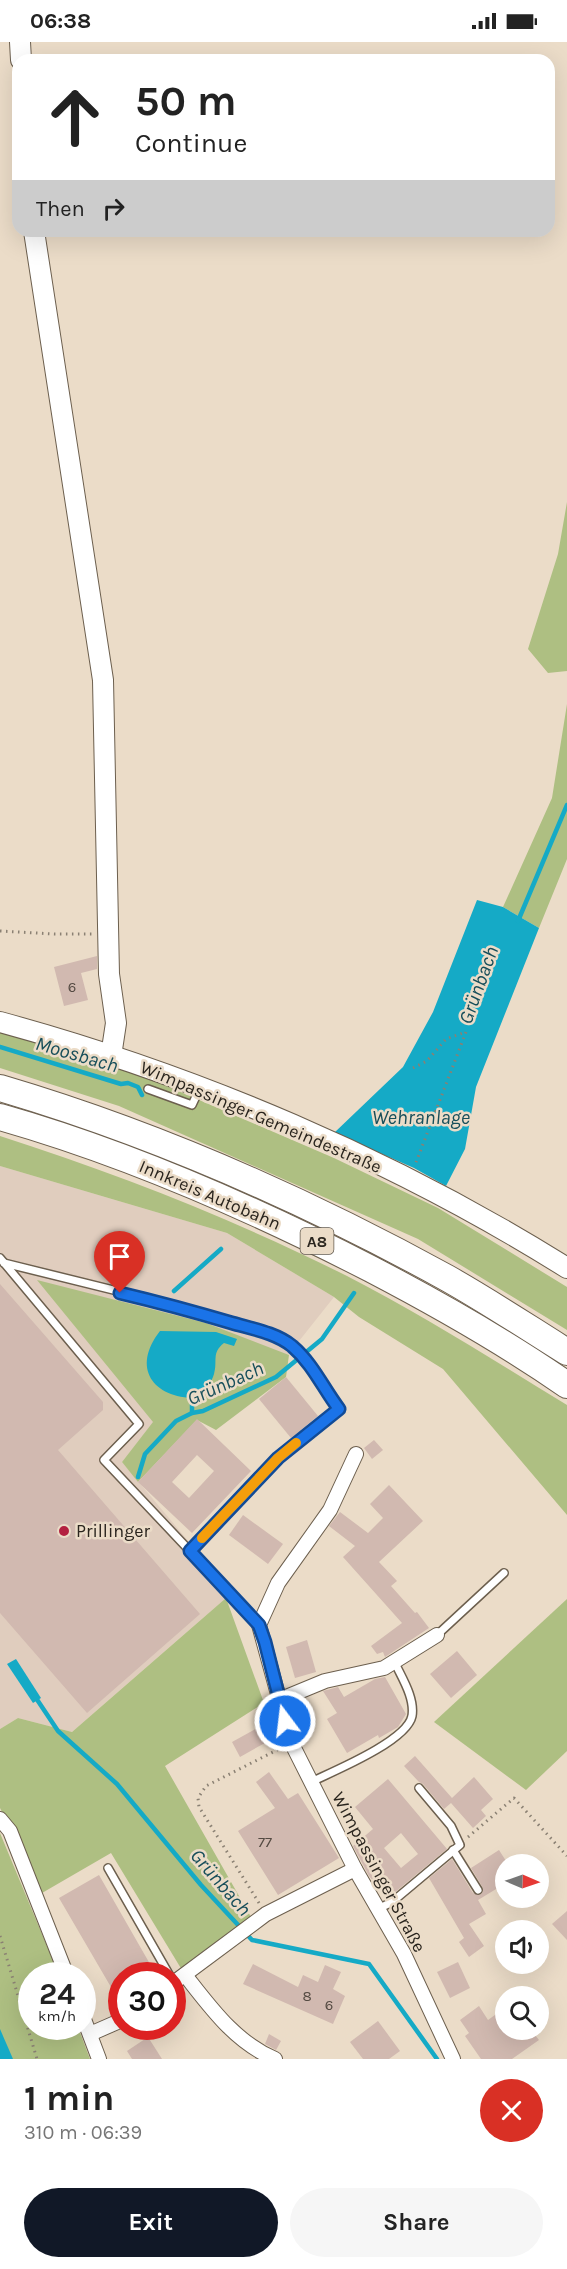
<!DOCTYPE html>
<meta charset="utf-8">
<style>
body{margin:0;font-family:Karla,sans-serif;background:#f6f6f6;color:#222;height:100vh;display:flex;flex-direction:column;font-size:22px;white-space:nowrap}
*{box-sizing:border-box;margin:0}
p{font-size:20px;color:#767676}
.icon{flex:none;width:33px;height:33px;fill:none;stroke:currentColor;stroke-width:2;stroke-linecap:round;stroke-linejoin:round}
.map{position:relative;height:2017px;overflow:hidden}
.panel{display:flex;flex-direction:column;background:#fff;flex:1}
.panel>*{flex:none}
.guide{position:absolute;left:12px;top:12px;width:543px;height:183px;border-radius:18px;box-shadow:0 6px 24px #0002;background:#fff;color:#222;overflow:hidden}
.needle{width:39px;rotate:92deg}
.tools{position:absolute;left:495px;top:1812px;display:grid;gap:12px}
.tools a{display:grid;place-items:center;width:54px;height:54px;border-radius:50%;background:#fff;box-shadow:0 6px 24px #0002;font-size:30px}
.speed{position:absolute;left:18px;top:1920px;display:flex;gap:12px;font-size:30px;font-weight:700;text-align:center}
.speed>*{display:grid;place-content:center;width:78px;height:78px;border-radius:50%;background:#fff;box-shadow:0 6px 24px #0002;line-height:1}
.speed small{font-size:15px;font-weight:400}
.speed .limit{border:9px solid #d22;background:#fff;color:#111}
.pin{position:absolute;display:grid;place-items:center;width:51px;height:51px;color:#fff;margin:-62px -26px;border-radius:50% 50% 50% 0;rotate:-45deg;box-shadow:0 0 6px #0007}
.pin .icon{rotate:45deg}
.me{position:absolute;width:66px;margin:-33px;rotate:345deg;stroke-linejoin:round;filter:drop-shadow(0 0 4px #0008)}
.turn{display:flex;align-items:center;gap:21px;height:126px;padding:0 24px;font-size:27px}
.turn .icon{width:78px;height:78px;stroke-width:2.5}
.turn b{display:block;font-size:42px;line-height:51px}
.then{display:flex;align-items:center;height:57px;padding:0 24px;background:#0003;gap:12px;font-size:22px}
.round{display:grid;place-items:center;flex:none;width:63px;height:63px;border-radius:32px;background:#f6f6f6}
.summary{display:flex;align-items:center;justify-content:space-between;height:102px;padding:0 24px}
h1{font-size:36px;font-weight:700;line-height:45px}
.button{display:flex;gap:12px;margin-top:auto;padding:12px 24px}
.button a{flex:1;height:69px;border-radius:36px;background:#111827;color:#fff;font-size:24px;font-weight:700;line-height:69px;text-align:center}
.button a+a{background:#f6f6f6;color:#222}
.status{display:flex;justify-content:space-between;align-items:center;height:42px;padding:0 30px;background:#fff;direction:ltr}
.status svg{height:16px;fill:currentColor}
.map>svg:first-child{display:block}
.industrial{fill:#e0cdbe}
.green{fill:#aebf82}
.water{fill:#15aac6}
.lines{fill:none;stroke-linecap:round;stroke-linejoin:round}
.stream{stroke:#15aac6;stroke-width:4.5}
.building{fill:#d1b9b0;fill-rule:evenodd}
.lane-casing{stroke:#6c5f4e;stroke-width:10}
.street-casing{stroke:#6c5f4e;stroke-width:16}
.secondary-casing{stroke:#6c5f4e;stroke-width:22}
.highway-casing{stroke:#6c5f4e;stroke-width:28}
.path{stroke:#8a8073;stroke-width:3;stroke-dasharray:1.5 4.5;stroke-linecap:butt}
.lane{stroke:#fff;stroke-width:7}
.street{stroke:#fff;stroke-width:14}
.secondary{stroke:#fff;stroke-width:20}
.highway{stroke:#fff;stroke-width:26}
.route-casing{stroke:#114b97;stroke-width:15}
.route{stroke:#1a73e8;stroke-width:10}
.slow{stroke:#f59e0b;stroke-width:10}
.poi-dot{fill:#b32040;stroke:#ebdcc8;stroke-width:2}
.labels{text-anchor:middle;stroke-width:5;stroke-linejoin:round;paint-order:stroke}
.number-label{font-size:15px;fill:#544a42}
.shield{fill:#ebdcc8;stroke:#645c51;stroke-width:1.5}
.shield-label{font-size:16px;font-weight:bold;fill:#2a251e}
.street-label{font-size:18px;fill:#2a251e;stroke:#ebdcc8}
.poi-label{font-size:18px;fill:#2a251e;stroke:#ebdcc8;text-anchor:start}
.water-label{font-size:20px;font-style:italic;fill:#174e5a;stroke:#ebdcc8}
</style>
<div class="status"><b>06:38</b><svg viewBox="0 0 49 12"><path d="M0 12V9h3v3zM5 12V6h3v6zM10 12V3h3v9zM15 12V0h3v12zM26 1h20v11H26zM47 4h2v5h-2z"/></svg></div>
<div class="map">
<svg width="567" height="2017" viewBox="0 0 567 2017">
<rect width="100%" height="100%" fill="#ebdcc8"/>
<path class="industrial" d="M0 1124 227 1191 334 1255 280 1323 174 1354 122 1420 199 1512 226 1556 72 1690 18 1676 0 1687Z"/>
<g class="green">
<path d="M567 460V629L548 631 528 607 558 512Z"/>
<path d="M567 662V817L539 886 503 865 552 756Z"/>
<path d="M0 990 132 1029 334 1116 438 1166 567 1245V1288L418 1197 119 1064 0 1026Z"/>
<path d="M0 1094C119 1132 235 1178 347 1234 423 1273 495 1319 567 1363V1473L443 1327 359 1275 334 1255 227 1191 0 1124Z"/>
<path d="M37 1238 206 1281 289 1313 286 1335 216 1388 197 1378 138 1440 122 1420 153 1380Z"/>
<path d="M226 1556 264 1661 165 1724 251 1875 185 1933 111 1811 42 1851 0 1766V1687L18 1676 72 1690Z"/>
<path d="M567 1557V1709L526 1748 434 1680Z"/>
<path d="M0 1791 59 1933 32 1934V1984L78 1985 90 2017H0Z"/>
</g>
<g class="water">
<path d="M477 858 503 865 539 886 476 1045 465 1107 446 1144 414 1126 334 1091 403 1025 433 970Z"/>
<path d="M160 1289 216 1290 237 1297 234 1304 224 1301C211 1311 218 1319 214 1332 212 1341 202 1350 196 1356 153 1356 131 1326 160 1289Z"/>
<path d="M16 1617 41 1656 33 1661 7 1622Z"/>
<path d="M0 1987 13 2017H0Z"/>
</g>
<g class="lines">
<g class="stream">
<path d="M518 879 567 763"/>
<path d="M0 1005 121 1042 128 1041 138 1045 142 1053"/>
<path d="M174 1249 221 1207"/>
<path d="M192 1371V1356"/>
<path d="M138 1435 145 1412 176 1379 192 1371 203 1369 276 1335 322 1297 354 1251"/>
<path d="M34 1653 58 1689 117 1742 201 1843 252 1898 369 1922 437 2017"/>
</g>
</g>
<g class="building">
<path d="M97 914V927L81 931 88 958 64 964 54 925Z"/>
<path d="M0 1242 103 1360V1368L58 1408 200 1572 87 1671 0 1571Z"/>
<path d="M286 1335 318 1374 291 1396 259 1357Z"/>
<path d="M197 1377 251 1429 192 1491 138 1440ZM197 1413 214 1429 189 1456 172 1440Z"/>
<path d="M374 1398 383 1408 372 1417 364 1406Z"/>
<path d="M389 1443 423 1479 379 1520 397 1539 391 1544 415 1571 417 1570 429 1586 385 1615 383 1610 377 1612 371 1604 402 1581 343 1515 355 1504 329 1484 340 1470 368 1491 383 1476 370 1462Z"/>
<path d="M243 1473 283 1502 268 1522 229 1493Z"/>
<path d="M307 1598 316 1630 295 1636 286 1605Z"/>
<path d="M457 1609 477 1633 451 1656 430 1632Z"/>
<path d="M385 1635 406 1672 398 1685 379 1696 378 1693 347 1711 327 1677 337 1671 323 1649 338 1645 344 1655 375 1637Z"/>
<path d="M275 1676 281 1697 263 1702 240 1715 232 1700 263 1683 262 1679Z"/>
<path d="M415 1714 452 1756 474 1735 493 1757 481 1768 486 1774 473 1786 451 1761 444 1767 423 1742 419 1740 404 1724Z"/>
<path d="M269 1730 288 1757 298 1751 339 1816 278 1853 238 1789 275 1766 256 1740Z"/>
<path d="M388 1737 447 1807 388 1856 369 1834 353 1804 373 1787 355 1765ZM401 1791 418 1812 401 1826 384 1806Z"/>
<path d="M499 1808 506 1819V1841L478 1858 486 1872 469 1882 484 1904 469 1915 459 1900 464 1896 429 1836 452 1817 473 1851 480 1853 483 1850V1846L471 1826Z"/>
<path d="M99 1833 154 1929 147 1934H122V1964L59 1856Z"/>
<path d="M567 1869V1898L552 1882Z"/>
<path d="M458 1920 470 1946 450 1956 437 1930Z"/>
<path d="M253 1922 298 1945 303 1933 318 1940 325 1923 341 1930 333 1947 345 1954 333 1982 243 1942Z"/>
<path d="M479 1964 488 1978 506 1965V1988H531L539 1998 512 2017H481L465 1994 469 1991 460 1978Z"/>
<path d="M378 1979 400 2009 389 2017H363L350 2000Z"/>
<path d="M269 1992 281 1999 276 2008 265 2002Z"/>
<path d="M148 1995 162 2017H132L127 2009Z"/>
</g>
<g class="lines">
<g class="lane-casing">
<g id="lane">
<path d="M148 1047 192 1063 199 1048"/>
<path d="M0 1216 139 1382 104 1418 190 1509"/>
<path d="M4 1221 166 1261 270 1292 291 1303 307 1318 322 1344 339 1367 278 1416 190 1509 259 1583"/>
<path d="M437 1593 504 1531"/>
<path d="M311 1740C334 1729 407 1699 412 1674 415 1656 402 1636 395 1621"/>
<path d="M453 1808 478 1848"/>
<path d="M108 1826 170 1934"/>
<path d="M378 1867 392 1860 460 1803 451 1784 419 1746"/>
</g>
</g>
<g class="street-casing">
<g id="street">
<path d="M356 1412 330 1468 278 1541 259 1583 291 1700 355 1827 404 1912 453 2017"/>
<path d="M279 1658 325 1639 384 1626 437 1593"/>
<path d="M0 1777 10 1789 67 1934"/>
<path d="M185 1933C211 1966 235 2000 275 2017"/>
<path d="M172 1942 266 1872 355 1827"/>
<path d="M82 1972 99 2017"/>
<path d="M90 1992 122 1978"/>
</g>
</g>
<g class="secondary-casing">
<g id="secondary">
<path d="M20 0 21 18"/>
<path d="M34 189 103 638 109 932 116 981 111 1014"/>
<path d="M0 980C198 1034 393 1117 567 1226"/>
</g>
</g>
<g class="highway-casing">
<g id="highway">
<path d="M0 1046C156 1092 305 1158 447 1236 488 1259 527 1285 567 1310"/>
<path d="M0 1075C127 1111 254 1167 371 1227 438 1262 505 1300 567 1343"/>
</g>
</g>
<g class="path">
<path d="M0 889 54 892H94"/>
<path d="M413 1026 427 1019 446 997 466 990 415 1123"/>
<path d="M468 1795 514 1756 567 1814"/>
<path d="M259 1861 199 1765 198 1756 206 1744 279 1707"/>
<path d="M0 1894 37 2017"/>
</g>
<use href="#lane" class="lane"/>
<use href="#street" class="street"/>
<use href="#secondary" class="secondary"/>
<use href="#highway" class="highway"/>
</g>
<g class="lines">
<g class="route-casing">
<path id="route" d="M120 1251C158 1260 195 1270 232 1281 253 1287 276 1291 292 1304 313 1322 323 1346 339 1367L278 1416 190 1509 259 1583 265 1600 285 1679"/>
</g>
<use href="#route" class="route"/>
<path class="slow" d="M202 1496 278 1416 296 1401"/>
</g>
<circle class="poi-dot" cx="64" cy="1489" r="6"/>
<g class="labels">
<g class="number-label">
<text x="72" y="950">6</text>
<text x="265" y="1805">77</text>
<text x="307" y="1959">8</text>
<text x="329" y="1968">6</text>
</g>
<rect class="shield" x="300.5" y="1186" width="33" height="26" rx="4.5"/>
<g class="shield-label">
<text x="317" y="1205">A8</text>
</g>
<g class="street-label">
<text transform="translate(261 1075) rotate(23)" y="6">Wimpassinger Gemeindestraße</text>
<text transform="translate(210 1153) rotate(23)" y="6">Innkreis Autobahn</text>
<text transform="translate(379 1830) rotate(62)" y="6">Wimpassinger Straße</text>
</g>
<g class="poi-label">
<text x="76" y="1495">Prillinger</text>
</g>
<g class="water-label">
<text transform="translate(478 943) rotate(-70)" y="7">Grünbach</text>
<text transform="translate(77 1012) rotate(16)" y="7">Moosbach</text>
<text x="421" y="1082">Wehranlage</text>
<text transform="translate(225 1341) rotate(-24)" y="7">Grünbach</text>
<text transform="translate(221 1840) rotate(49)" y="7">Grünbach</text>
</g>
</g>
</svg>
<div class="tools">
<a><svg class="needle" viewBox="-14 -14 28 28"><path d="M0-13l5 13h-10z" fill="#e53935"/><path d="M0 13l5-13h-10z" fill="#767676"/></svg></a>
<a><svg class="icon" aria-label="sound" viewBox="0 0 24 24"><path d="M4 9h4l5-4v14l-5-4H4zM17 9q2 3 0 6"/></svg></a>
<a><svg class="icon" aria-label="search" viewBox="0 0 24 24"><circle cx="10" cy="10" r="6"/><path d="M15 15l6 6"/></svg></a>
</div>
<div class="speed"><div>24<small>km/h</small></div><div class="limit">30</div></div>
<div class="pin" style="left:120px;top:1251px;background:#d93025"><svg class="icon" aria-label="arrive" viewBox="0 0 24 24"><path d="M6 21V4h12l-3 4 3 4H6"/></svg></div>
<svg class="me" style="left:285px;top:1679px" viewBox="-20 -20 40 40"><circle r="17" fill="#1a73e8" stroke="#fff" stroke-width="3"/><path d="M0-11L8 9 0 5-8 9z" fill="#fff"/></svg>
<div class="guide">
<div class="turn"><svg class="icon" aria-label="ahead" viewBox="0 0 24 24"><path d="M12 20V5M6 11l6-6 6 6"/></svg><div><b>50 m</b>Continue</div></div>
<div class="then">Then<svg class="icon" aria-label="right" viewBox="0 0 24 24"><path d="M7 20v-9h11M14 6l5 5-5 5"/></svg></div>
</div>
</div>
<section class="panel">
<div class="summary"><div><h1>1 min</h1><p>310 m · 06:39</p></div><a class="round" style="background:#d93025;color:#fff"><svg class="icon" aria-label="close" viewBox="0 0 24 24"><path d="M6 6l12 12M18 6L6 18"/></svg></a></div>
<div class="button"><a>Exit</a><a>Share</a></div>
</section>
